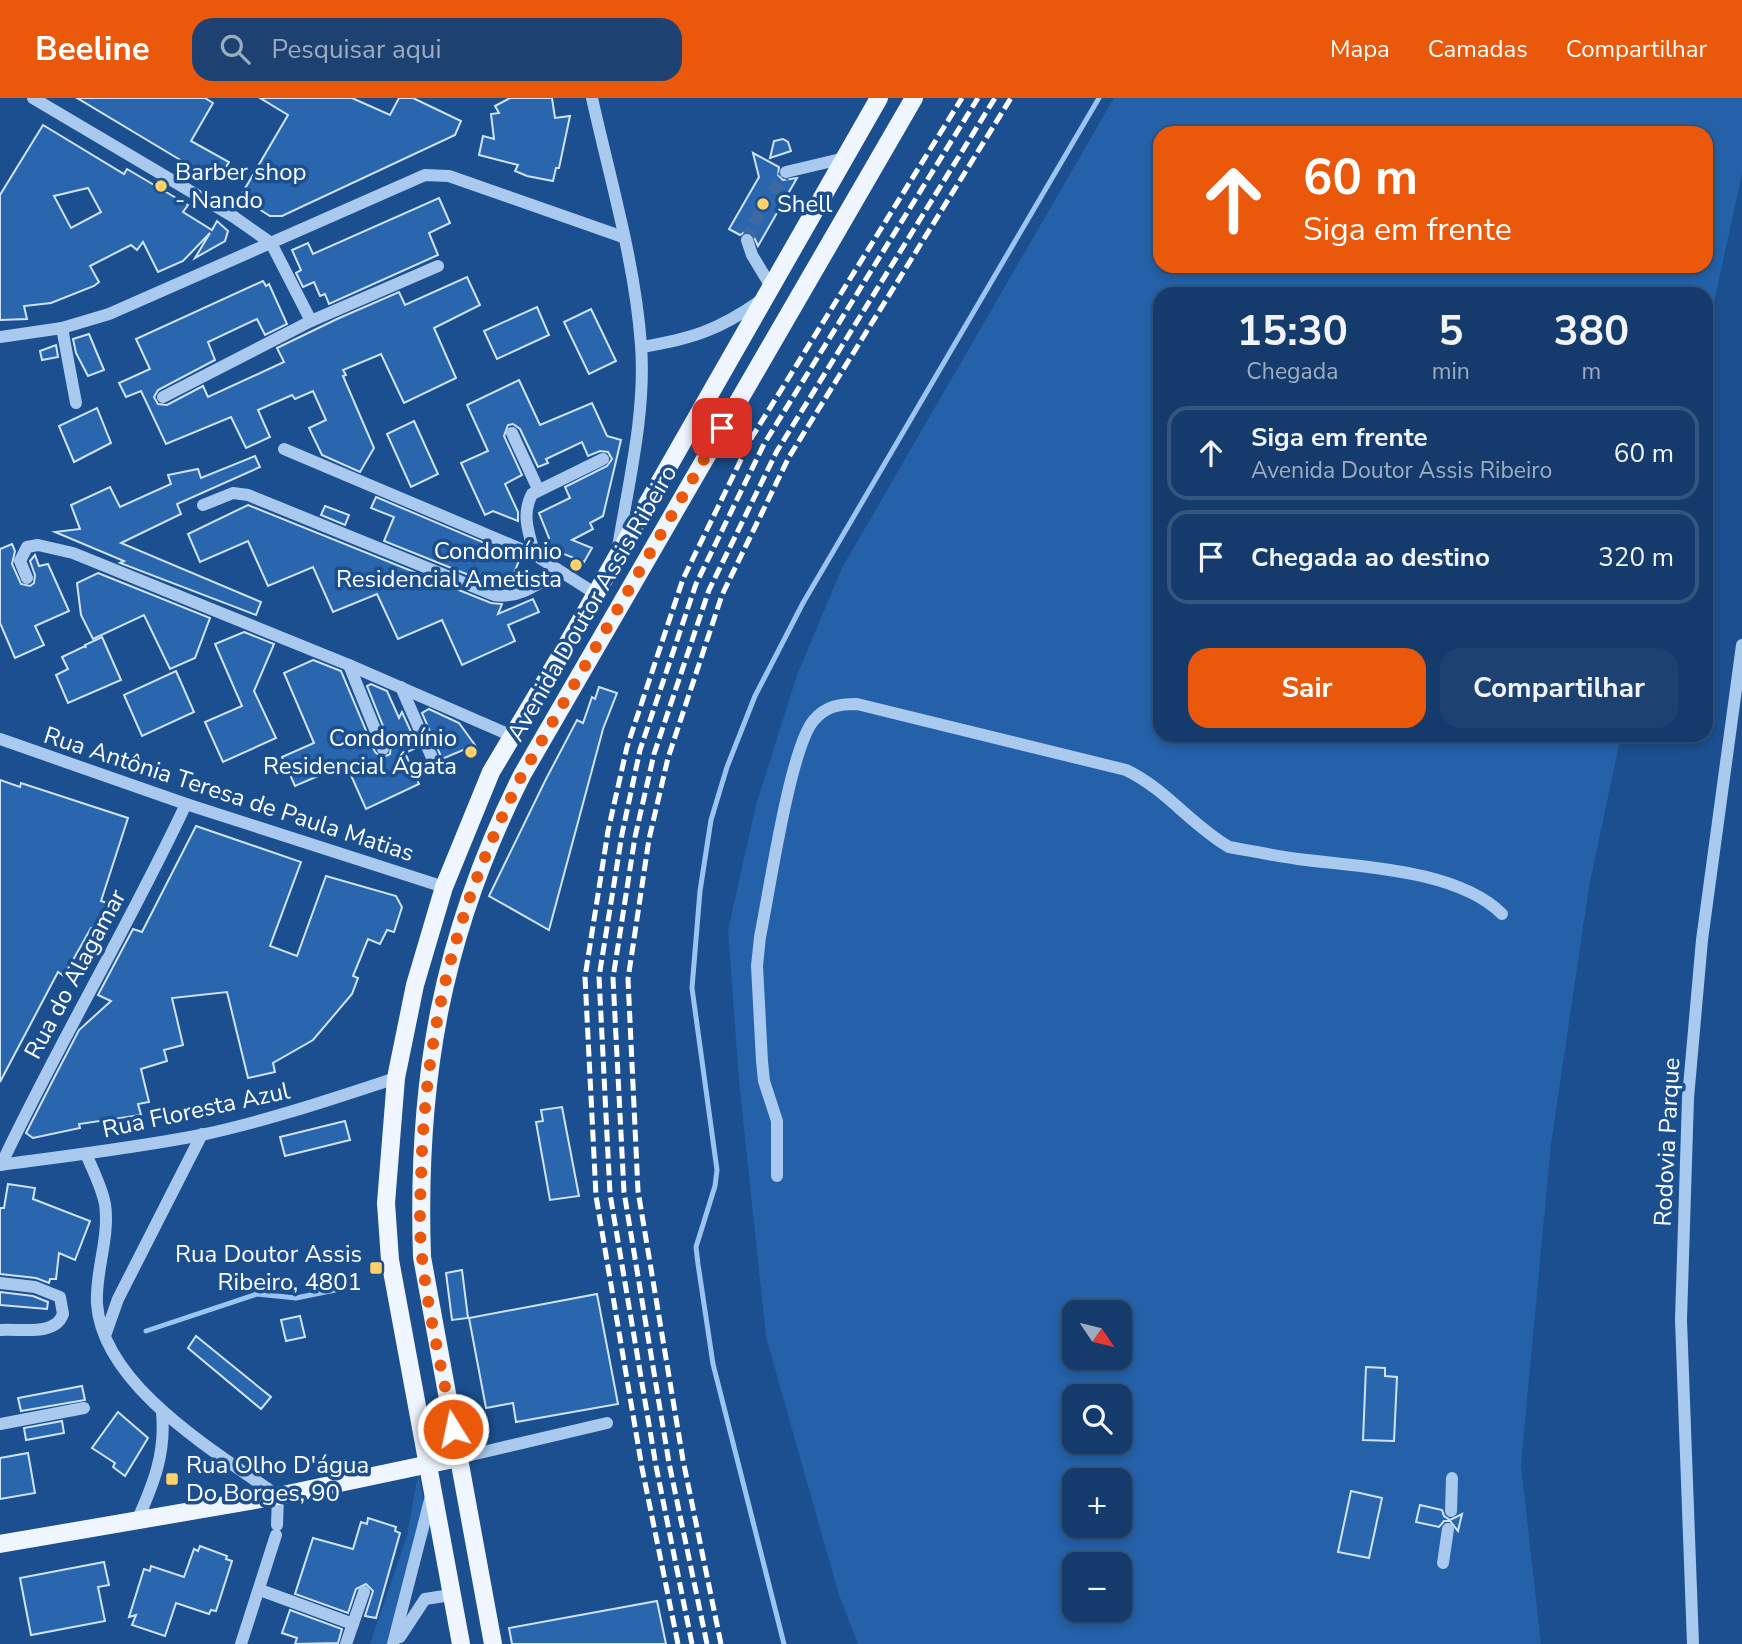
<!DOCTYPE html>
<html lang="pt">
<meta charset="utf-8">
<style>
body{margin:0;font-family:"Nunito Sans",sans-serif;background:#1d4271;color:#f1f3f6;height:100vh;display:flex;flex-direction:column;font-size:26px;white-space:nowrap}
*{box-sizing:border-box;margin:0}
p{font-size:23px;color:#9dadc1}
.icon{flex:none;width:38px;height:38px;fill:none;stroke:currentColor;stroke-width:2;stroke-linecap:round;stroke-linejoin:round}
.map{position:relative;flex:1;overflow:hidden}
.sheet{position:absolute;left:1153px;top:189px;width:560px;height:455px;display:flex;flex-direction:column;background:#143b6b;border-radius:21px;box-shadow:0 4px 10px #0003,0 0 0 2px #33557e}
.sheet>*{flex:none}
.guide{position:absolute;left:1153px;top:28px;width:560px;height:147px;border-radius:21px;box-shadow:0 4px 10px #0003,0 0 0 2px #33557e;background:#ea580c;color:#fff;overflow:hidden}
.needle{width:46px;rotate:125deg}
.buttons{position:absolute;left:1062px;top:1202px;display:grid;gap:14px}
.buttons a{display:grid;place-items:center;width:70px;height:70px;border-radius:14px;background:#143b6b;box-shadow:0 4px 10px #0003,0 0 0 2px #33557e;font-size:35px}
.pin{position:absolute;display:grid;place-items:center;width:60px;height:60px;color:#fff;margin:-30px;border-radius:14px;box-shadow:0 4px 10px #0006}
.me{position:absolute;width:77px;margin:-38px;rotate:350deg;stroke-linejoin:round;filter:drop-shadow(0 0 5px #0008)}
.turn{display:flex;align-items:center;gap:24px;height:147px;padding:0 35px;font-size:32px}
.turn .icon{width:91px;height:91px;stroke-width:2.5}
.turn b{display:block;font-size:49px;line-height:60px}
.eta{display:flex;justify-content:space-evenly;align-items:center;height:119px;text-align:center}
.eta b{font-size:42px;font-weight:700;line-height:49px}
.primary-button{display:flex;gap:14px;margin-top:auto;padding:14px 35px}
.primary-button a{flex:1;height:80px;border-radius:21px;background:#ea580c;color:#fff;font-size:28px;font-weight:700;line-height:80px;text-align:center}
.primary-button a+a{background:#1d4271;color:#f1f3f6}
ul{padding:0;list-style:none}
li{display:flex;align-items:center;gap:21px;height:94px;margin:0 14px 10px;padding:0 21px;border:4px solid #33557e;border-radius:21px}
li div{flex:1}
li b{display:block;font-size:26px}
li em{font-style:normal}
header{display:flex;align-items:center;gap:42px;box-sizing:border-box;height:98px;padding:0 35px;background:#ea580c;color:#fff}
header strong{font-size:33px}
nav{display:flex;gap:38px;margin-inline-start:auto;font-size:24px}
.search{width:490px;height:63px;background:#1d4271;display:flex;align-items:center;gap:18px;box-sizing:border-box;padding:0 24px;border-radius:21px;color:#9dadc1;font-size:26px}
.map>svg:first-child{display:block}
.green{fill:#2461a8;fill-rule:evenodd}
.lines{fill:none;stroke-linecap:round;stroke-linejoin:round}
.stream{stroke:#9cc4f0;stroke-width:5}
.building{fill:#2a66ad;stroke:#cfe3fa;stroke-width:2;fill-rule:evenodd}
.minor-tunnel{stroke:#3d69a0;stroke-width:12;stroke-dasharray:12 6;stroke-linecap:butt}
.minor{stroke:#a9c9ee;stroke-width:12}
.major{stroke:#f0f6ff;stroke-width:18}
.rail{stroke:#fff;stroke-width:5;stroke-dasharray:12 5;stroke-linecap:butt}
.route{stroke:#ea580c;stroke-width:12;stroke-dasharray:0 21.6}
.poi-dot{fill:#ffd166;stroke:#1b4f8f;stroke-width:2.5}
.labels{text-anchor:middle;stroke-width:7;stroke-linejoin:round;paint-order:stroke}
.poi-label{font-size:24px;fill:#fff;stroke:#1b4f8f;text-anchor:start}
.street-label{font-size:24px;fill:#fff;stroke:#1b4f8f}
</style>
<header>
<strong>Beeline</strong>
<div class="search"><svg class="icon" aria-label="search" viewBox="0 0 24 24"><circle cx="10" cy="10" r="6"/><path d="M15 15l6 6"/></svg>Pesquisar aqui</div>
<nav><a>Mapa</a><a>Camadas</a><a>Compartilhar</a></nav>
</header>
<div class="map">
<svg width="1742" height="1546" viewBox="0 0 1742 1546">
<rect width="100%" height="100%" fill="#1b4f8f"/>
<g class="green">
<path d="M1114 0H1742V76L1706 241V196H1160V637H1621L1589 789 1551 1046 1521 1367 1541 1546H858L839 1497 766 1239 739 983 728 832 756 707 797 577 842 470ZM1160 35H1706V168H1160ZM1074 1214H1120V1260H1074ZM1074 1298H1120V1344H1074ZM1074 1382H1120V1428H1074ZM1074 1466H1120V1512H1074Z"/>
<path d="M418 1376 430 1434 414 1466 388 1546H370L407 1438Z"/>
</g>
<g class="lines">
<g class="stream">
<path d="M146 1233 257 1196 296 1200 355 1188"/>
<path d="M784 1546 713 1266 698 1166 696 1149 715 1088 717 1072 692 890 700 793 711 722 727 669 755 598 803 505 1099 0"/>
</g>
</g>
<g class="building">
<path d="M77 0H205L213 5 191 43 229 64 217 84Z"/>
<path d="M260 0H352L390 17 399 0H413L461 23 455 37 282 118H270L240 99 288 17Z"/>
<path d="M510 0H552L555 20 570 18 559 70H556L553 83 527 78 515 73 518 67 479 57 483 38 494 41 491 16 499 15 495 8Z"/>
<path d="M43 27 124 76 127 71 188 107 183 114 212 132 217 123 228 133 225 143 195 160 210 135 183 163 158 174 143 144 137 152 131 147 90 168 99 184 94 188 51 205 24 208 27 221 0 222V97ZM88 90 101 114 71 130 54 98Z"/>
<path d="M783 41 788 44 791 53 770 60 774 43Z"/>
<path d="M753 55 779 69 778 77 783 82 797 80 758 148 752 135 745 134 740 137 729 131 759 79Z"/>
<path d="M439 100 450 125 429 135 438 157 329 206 325 196 320 198 314 184 303 189 296 175 301 172 292 152 308 145 313 156Z"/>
<path d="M467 179 480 207 434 230 456 280 404 305 381 256 343 272 346 277 343 278 374 350 360 374 322 357 309 330 326 322 313 293 295 301 292 297 258 312 270 339 246 350 231 319 166 346 141 293 126 299 119 285 150 271 136 241 263 183 266 188 269 186 287 226 265 237 257 221 208 244 215 262 158 292 154 299 158 306 167 307 203 288 208 299 284 264 277 250 337 221 399 194 405 207Z"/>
<path d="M537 209 549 237 497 261 484 233Z"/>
<path d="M591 211 616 263 589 276 564 224Z"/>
<path d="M89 236 104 272 88 278 76 255 73 241Z"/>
<path d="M56 247 58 259 42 262 40 253Z"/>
<path d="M519 282 540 327 592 305 607 338 621 342 603 418 590 425 593 431 572 442 592 450 584 464 554 452 548 455 544 453 549 440 539 415 570 400 565 389 607 368 612 361 608 354 600 353 588 358 582 344 546 361 548 365 538 369 520 331 513 326 508 327 504 338 522 377 505 386 518 414V423L493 413 485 417 461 365 488 353 467 307Z"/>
<path d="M97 310 111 345 74 364 59 328Z"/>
<path d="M414 323 438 376 411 389 387 336Z"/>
<path d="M255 358 260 369 177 406 181 416 121 445 261 504 256 517 120 465 124 463 55 434 80 431 71 407 110 389 120 409 171 386 168 377 198 371 201 380Z"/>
<path d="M376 399 520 460 509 488H496L384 443 394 419 371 410Z"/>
<path d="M248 407 491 505 502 506 498 516 533 501 539 514 508 527 515 543 462 567 442 522 398 541 377 496 333 514 313 469 268 488 248 443 200 464 188 436Z"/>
<path d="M325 408 349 417 345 427 321 417Z"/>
<path d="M12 446 15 453 12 466 21 486 30 488 34 485 35 477 30 463 35 457 39 468 48 466 69 513 35 528 44 547 15 560 0 525V451Z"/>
<path d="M98 475 210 520 195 560 170 571 144 517 93 541 81 517 77 485Z"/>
<path d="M244 534 274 546 254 593 276 640 223 664 205 624 242 608 215 546Z"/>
<path d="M102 539 121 582 68 605 56 577 68 571 62 559 85 548 86 550 85 547Z"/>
<path d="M313 562 341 573 375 654 382 660 390 656 391 648 367 588 371 586 387 593 399 620 402 614 418 649 405 655 419 686 366 711 346 666 295 688 282 659 314 645 284 575Z"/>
<path d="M176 573 194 614 142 638 124 597Z"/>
<path d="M599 589 617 595 603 631 549 832 489 798 545 683 577 622 583 625 592 599 595 601Z"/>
<path d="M429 611 459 625 475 647 442 661 422 615Z"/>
<path d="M0 682 20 689 21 685 128 720 101 803 114 807 98 833 91 830 64 878 58 874 0 984Z"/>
<path d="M196 728 301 764 270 848 297 858 326 778 396 798 402 809 394 834 387 832 380 846 368 841 353 878 358 880 352 896 313 942 273 965 275 974 248 980 227 894 172 900 183 947 164 952 167 963 141 971 149 1004 138 1006 141 1017 79 1026 80 1030 33 1040 26 1035 54 980 79 932 111 903 98 897 133 831 142 834Z"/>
<path d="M562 1009 579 1098 550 1102 536 1024 543 1023 541 1012Z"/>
<path d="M345 1023 350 1042 285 1058 280 1039Z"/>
<path d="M8 1086 35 1090 33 1101 90 1123 75 1162 59 1155 56 1181H50L49 1185 36 1180 0 1176V1110H4Z"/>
<path d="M462 1172 468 1220 452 1222 446 1175Z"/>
<path d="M0 1194 33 1198 48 1204 47 1211 0 1207Z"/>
<path d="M597 1196 618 1306 516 1324 513 1305 486 1310 469 1220Z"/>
<path d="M300 1218 305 1239 286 1243 281 1222Z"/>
<path d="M196 1238 271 1299 261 1311 188 1250Z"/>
<path d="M1366 1269 1385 1270V1278L1397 1279 1394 1343 1363 1342Z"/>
<path d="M82 1288 85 1302 21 1313 18 1300Z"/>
<path d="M118 1314 148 1340 125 1378 113 1369 115 1365 92 1350Z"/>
<path d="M62 1323 64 1335 26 1342 24 1330Z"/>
<path d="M28 1355 35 1395 0 1401V1360Z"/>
<path d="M1351 1393 1382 1400 1369 1460 1338 1454Z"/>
<path d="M1420 1407 1442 1412 1444 1418 1450 1422 1462 1416 1458 1433 1450 1423H1444L1439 1429 1416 1424Z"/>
<path d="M368 1420 396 1429 395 1433 400 1435 376 1520 365 1518 373 1493 366 1486 356 1491 348 1515 295 1496 313 1440 353 1451 361 1424 367 1426Z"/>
<path d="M200 1448 227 1458 226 1461 232 1463 216 1513 211 1512 209 1516 176 1505 165 1538 132 1527 136 1517 129 1519 144 1471 150 1473 151 1468 184 1479 194 1451 198 1453Z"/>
<path d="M104 1464 109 1487 98 1489 105 1523 31 1537 20 1480Z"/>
<path d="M657 1503 666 1546H512L509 1530Z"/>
<path d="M290 1512 342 1531 338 1545 295 1546 297 1540 282 1535Z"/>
</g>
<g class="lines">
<path class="minor-tunnel" d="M747 142 757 119 786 74"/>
<g class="minor">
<path d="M33 0 234 119 271 145 311 223 163 299"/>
<path d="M592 0C610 81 635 164 641 247 646 313 629 383 618 449"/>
<path d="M786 74 845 60"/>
<path d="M747 142 752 157 772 190"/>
<path d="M311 223 438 168"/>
<path d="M62 230 76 305"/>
<path d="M0 239 62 230 109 216 425 77 449 78 623 139"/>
<path d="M642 249C691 241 719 232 760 203"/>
<path d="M512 335 538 391"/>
<path d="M284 351 535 457 596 496"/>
<path d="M203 407 233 395 248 397 494 497C519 501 538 486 559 473"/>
<path d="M535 457C529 436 521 417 532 396L603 361"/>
<path d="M27 480 20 463 27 449 38 447 73 455 349 567 512 638"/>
<path d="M349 567 383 651"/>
<path d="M401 589 437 671"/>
<path d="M0 641 186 706 444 789"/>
<path d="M86 1056C93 1072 102 1090 105 1106 110 1140 95 1173 97 1206 103 1289 218 1355 278 1398L277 1427"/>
<path d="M0 1067C67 1058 134 1050 201 1037 267 1023 332 1001 396 980"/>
<path d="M1 1067C59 944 129 828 186 706"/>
<path d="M777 1078V1023L764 983 762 963 757 868 760 839C769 796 790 649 814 622 826 608 839 606 857 606L1126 672C1166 691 1191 727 1229 749 1252 753 1275 758 1298 761 1359 769 1457 771 1502 816"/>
<path d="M0 1185 35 1189 60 1199 63 1216C55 1239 20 1230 0 1232"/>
<path d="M106 1235 118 1201 202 1036"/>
<path d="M0 1326 84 1310"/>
<path d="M458 1360 607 1325"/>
<path d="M1451 1413 1452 1380"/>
<path d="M137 1423C153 1387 166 1356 162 1315"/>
<path d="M1443 1465 1448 1431"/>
<path d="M260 1492 353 1526"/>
<path d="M400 1539 425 1501 451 1497"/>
<path d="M241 1546 276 1437"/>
<path d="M346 1546 364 1494"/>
<path d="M393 1546 431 1398"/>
<path d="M1693 1546 1681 1222 1688 1000 1702 842 1742 547"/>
</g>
<g class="major">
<path d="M0 1446 278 1398 458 1360"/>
<path d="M461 1546 390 1162 386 1105 396 980 415 887 444 789 491 674 562 555 879 0"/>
<path d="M493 1546 422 1159C416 982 442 836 522 677L914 0"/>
</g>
<g class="rail">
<path d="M678 1546 642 1370 596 1098 585 879 608 733 627 649 683 481 752 339 962 0"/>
<path d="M692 1546 656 1368 610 1096 599 879 622 736 640 652 696 486 764 346 978 0"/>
<path d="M707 1546 669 1365 624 1094 613 880 635 739 654 656 709 492 777 353 995 0"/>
<path d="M721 1546 683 1362 638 1093 628 881 649 741 668 660 722 497 789 359 1011 0"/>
</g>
</g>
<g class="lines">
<path class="route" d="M453 1331C443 1274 428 1216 422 1159 418 1124 421 1088 422 1053 429 915 460 801 522 677L722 330"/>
</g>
<g class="poi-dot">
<circle cx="161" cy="88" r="7"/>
<circle cx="763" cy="106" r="7"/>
<circle cx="576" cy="467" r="7"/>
<circle cx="471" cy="654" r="7"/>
<rect x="369" y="1163" width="14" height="14" rx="3.5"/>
<rect x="165" y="1374" width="14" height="14" rx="3.5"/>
</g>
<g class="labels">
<g class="poi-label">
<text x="175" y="82">Barber shop<tspan x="175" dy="28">- Nando</tspan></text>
<text x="777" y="114">Shell</text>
<text x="562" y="461" text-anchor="end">Condomínio<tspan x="562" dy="28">Residencial Ametista</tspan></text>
<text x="457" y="648" text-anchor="end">Condomínio<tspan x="457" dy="28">Residencial Ágata</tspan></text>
<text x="362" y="1164" text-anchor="end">Rua Doutor Assis<tspan x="362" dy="28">Ribeiro, 4801</tspan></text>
<text x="186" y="1375">Rua Olho D'água<tspan x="186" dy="28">Do Borges, 90</tspan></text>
</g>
<g class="street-label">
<text transform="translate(592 505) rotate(-60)" y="8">Avenida Doutor Assis Ribeiro</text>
<text transform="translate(229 696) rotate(18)" y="8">Rua Antônia Teresa de Paula Matias</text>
<text transform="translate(75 876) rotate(-62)" y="8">Rua do Alagamar</text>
<text transform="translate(196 1012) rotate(-12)" y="8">Rua Floresta Azul</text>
<text transform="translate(1667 1044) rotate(-87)" y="8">Rodovia Parque</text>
</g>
</g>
</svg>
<div class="buttons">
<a><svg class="needle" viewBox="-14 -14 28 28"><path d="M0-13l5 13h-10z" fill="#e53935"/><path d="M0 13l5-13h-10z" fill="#9dadc1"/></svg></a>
<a><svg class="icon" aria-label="search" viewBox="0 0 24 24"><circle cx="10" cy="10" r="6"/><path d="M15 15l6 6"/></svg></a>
<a>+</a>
<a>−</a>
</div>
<div class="pin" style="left:722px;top:330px;background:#d93025"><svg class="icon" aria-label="arrive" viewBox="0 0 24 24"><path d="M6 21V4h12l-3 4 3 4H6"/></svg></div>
<svg class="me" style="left:453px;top:1331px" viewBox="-20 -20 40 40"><circle r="17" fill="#ea580c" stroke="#fff" stroke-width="3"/><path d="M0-11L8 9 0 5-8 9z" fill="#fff"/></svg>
<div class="guide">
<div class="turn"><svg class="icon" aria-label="ahead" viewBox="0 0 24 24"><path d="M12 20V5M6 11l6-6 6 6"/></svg><div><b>60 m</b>Siga em frente</div></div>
</div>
<section class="sheet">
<div class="eta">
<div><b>15:30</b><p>Chegada</p></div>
<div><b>5</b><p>min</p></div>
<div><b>380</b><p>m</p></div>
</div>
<ul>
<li><svg class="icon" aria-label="ahead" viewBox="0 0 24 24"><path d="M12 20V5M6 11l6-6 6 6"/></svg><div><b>Siga em frente</b><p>Avenida Doutor Assis Ribeiro</p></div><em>60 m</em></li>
<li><svg class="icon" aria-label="arrive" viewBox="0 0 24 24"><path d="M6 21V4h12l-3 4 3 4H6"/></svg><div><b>Chegada ao destino</b></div><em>320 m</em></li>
</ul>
<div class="primary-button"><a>Sair</a><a>Compartilhar</a></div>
</section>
</div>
